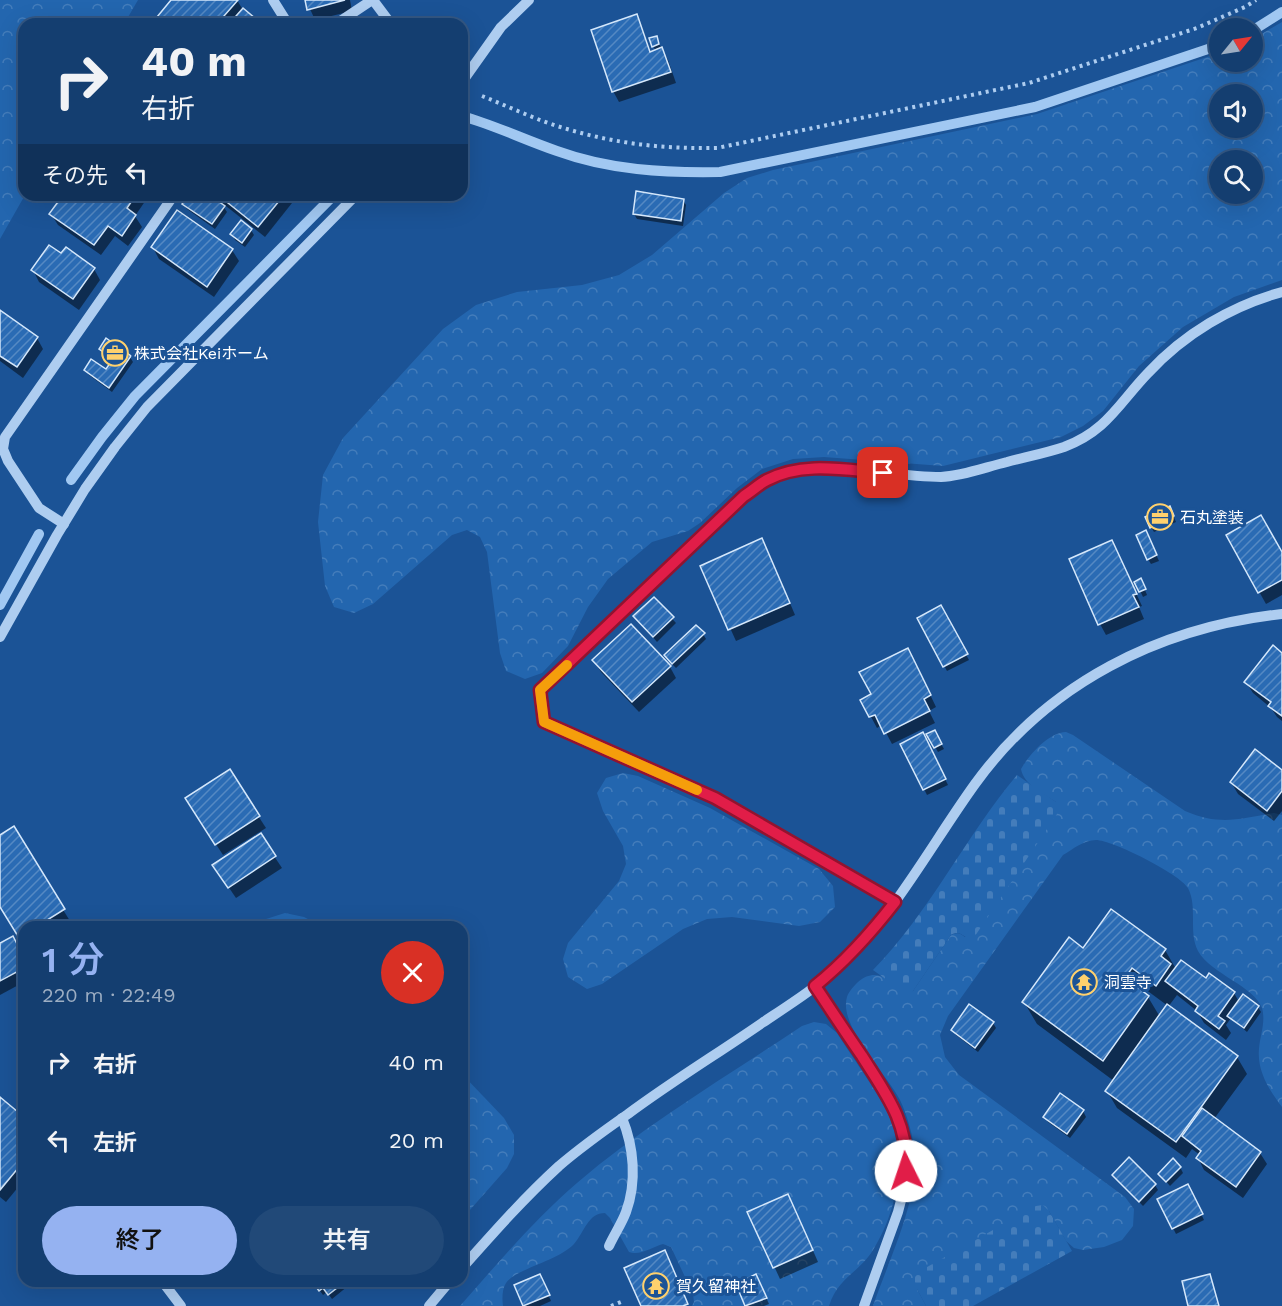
<!DOCTYPE html>
<html lang="ja">
<meta charset="utf-8">
<style>
body{margin:0;font-family:"Work Sans","Noto Sans JP",sans-serif;background:#214978;color:#f1f3f6;height:100vh;display:flex;flex-direction:column;font-size:22px;white-space:nowrap}
*{box-sizing:border-box;margin:0}
p{font-size:20px;color:#9daec3}
.icon{flex:none;width:33px;height:33px;fill:none;stroke:currentColor;stroke-width:2;stroke-linecap:round;stroke-linejoin:round}
.map{position:relative;flex:1;overflow:hidden}
.drawer{position:absolute;left:18px;top:921px;width:450px;height:366px;display:flex;flex-direction:column;background:#143e70;border-radius:18px;box-shadow:0 6px 24px #0002,0 0 0 2px #335783}
.drawer>*{flex:none}
.guide{position:absolute;left:18px;top:18px;width:450px;height:183px;border-radius:18px;box-shadow:0 6px 24px #0002,0 0 0 2px #335783;background:#143e70;color:#f1f3f6;overflow:hidden}
.needle{width:39px;rotate:60deg}
.buttons{position:absolute;left:1209px;top:18px;display:grid;gap:12px}
.buttons a{display:grid;place-items:center;width:54px;height:54px;border-radius:50%;background:#143e70;box-shadow:0 6px 24px #0002,0 0 0 2px #335783;font-size:30px}
.pin{position:absolute;display:grid;place-items:center;width:51px;height:51px;color:#fff;margin:-26px;border-radius:12px;box-shadow:0 3px 9px #0006}
.me{position:absolute;width:66px;margin:-33px;rotate:356deg;stroke-linejoin:round;filter:drop-shadow(0 0 4px #0008)}
.turn{display:flex;align-items:center;gap:21px;height:126px;padding:0 24px;font-size:27px}
.turn .icon{width:78px;height:78px;stroke-width:2.5}
.turn b{display:block;font-size:42px;line-height:51px}
.then{display:flex;align-items:center;height:57px;padding:0 24px;background:#0003;gap:12px;font-size:22px}
.round{display:grid;place-items:center;flex:none;width:63px;height:63px;border-radius:32px;background:#214978}
.head{display:flex;align-items:center;justify-content:space-between;height:102px;padding:0 24px}
h1{font-size:36px;font-weight:600;line-height:45px;color:#95b2f1}
.primary-button{display:flex;gap:12px;margin-top:auto;padding:12px 24px}
.primary-button a{flex:1;height:69px;border-radius:36px;background:#95b2f1;color:#111;font-size:24px;font-weight:600;line-height:69px;text-align:center}
.primary-button a+a{background:#214978;color:#f1f3f6}
ul{padding:0;list-style:none}
li{display:flex;align-items:center;gap:18px;height:78px;padding:0 24px}
li div{flex:1}
li b{display:block;font-size:22px}
li em{font-style:normal}
.map>svg:first-child{display:block}
.forest{fill:url(#forest-crowns);fill-rule:evenodd}
.cemetery{fill:url(#cemetery-stones)}
.shadow{fill:#0007;fill-rule:evenodd}
.lines{fill:none;stroke-linecap:round;stroke-linejoin:round}
.stream{stroke:#a1c8f2;stroke-width:10}
.building{fill:url(#building-hatch);stroke:#d4e7fb;stroke-width:1.5}
.path{stroke:#aecdf0;stroke-width:4;stroke-dasharray:3 4.5;stroke-linecap:butt}
.minor{stroke:#aecdf0;stroke-width:10}
.route-casing{stroke:#92132f;stroke-width:15}
.route{stroke:#e11d48;stroke-width:10}
.slow{stroke:#f59e0b;stroke-width:10}
.labels{text-anchor:middle;stroke-width:6;stroke-linejoin:round;paint-order:stroke}
.poi-label{font-size:16px;fill:#fff;stroke:#1b5396;text-anchor:start}
</style>
<div class="map">
<svg width="1282" height="1306" viewBox="0 0 1282 1306">
<defs>
<pattern id="forest-crowns" width="20" height="18" patternUnits="userSpaceOnUse" patternTransform="scale(1.5)"><rect width="20" height="18" fill="#2366af"/><path d="M2 6a3 3 0 1 1 6 0M12 15a3 3 0 1 1 6 0" fill="none" stroke="#447dbb"/></pattern>
<pattern id="cemetery-stones" width="16" height="16" patternUnits="userSpaceOnUse" patternTransform="scale(1.5)"><rect width="16" height="16" fill="#2366af"/><path d="M2 7V4a2 2 0 0 1 4 0v3zM10 15v-3a2 2 0 0 1 4 0v3z" fill="#447dbb"/></pattern>
<pattern id="building-hatch" width="6" height="6" patternUnits="userSpaceOnUse" patternTransform="scale(1.5)"><rect width="6" height="6" fill="#2a6bb4"/><path d="M-1 1l2-2M0 6l6-6M5 7l2-2" fill="none" stroke="#5589c3"/></pattern>
</defs>
<rect width="100%" height="100%" fill="#1b5396"/>
<g class="forest">
<path d="M0 0H138L124 24H24L25 195 0 239Z"/>
<path d="M1282 22V280L1234 297 1183 327 1139 366 1103 411 1083 426 1061 437 943 466 824 457 793 459 762 469 737 488 700 523 688 531 652 542 608 579 588 607 568 646 542 673 525 679 506 671 500 653 487 552 480 537 467 530 452 535 373 604 354 613 334 607 325 586 318 522 323 475 343 438 443 329 476 305 517 292 582 285 619 275 652 255 724 193 747 178 773 170 1037 114 1219 53 1220 62H1252L1253 39ZM1220 94H1252V128H1220ZM1252 160V194H1220V160Z"/>
<path d="M1066 732 1073 735 1185 811C1220 826 1239 819 1274 813L1282 815V1107C1269 1090 1257 1071 1259 1049 1260 1035 1266 1022 1262 1008 1254 986 1211 974 1198 951 1188 932 1198 907 1188 888 1180 874 1112 840 1096 840 1084 840 1073 849 1063 855L948 1016 940 1035 945 1057 959 1075 1125 1197 1134 1209 1133 1226 1122 1240 1104 1247 1083 1250 1074 1248 1066 1241 1049 1211 917 1289 926 1306H873C888 1262 917 1204 915 1157 914 1139 908 1117 900 1100 887 1074 838 1026 847 997 849 991 854 986 858 982 877 966 889 981 905 992L913 991 951 935C957 932 960 933 965 937L1056 802C1043 793 1024 785 1021 769 1030 754 1048 733 1066 732Z"/>
<path d="M623 773 638 776 710 808 819 869 833 886 835 907 820 922 799 926 732 917 707 919 683 929 602 984 587 989 568 977 563 959 568 943 619 881 626 864 623 846 603 811 597 793 606 778Z"/>
<path d="M285 913 304 917 323 927H254L263 920Z"/>
<path d="M814 1022 826 1024 837 1033C852 1057 870 1081 884 1106 909 1150 899 1208 873 1250 859 1273 838 1277 829 1306H692L694 1302 693 1294 671 1247 663 1244C652 1247 640 1256 629 1252L610 1218 605 1213C588 1213 585 1231 574 1244 558 1261 515 1269 506 1283 502 1289 502 1299 503 1306H460C497 1264 534 1220 577 1183 646 1124 726 1077 802 1026Z"/>
<path d="M462 1074 504 1118 514 1135V1154L507 1168 462 1219Z"/>
</g>
<g class="cemetery">
<path d="M1017 775 1056 802 1059 808 1057 814 975 936 970 939C962 936 959 930 951 935L913 991 909 994 905 993 873 970C930 912 965 837 1017 775Z"/>
<path d="M1043 1205 1049 1211 1072 1251 973 1306H926L917 1289 914 1278 920 1271 1036 1206Z"/>
</g>
<g class="shadow">
<path d="M173 0H237L243 10 259 24H162L158 17Z"/>
<path d="M306 0H350L352 11 315 20Z"/>
<path d="M636 16 642 27 651 53 656 51 653 46 656 38 668 60 676 83 619 102 613 91Z"/>
<path d="M64 195H147L148 197 135 216 142 227 128 246 115 236 101 255 58 225 51 214Z"/>
<path d="M190 195H207L220 204 221 203 227 212 215 229 187 209 184 204Z"/>
<path d="M212 195H288L292 203 265 237Z"/>
<path d="M307 195H320L311 201Z"/>
<path d="M683 200 686 205 683 226 637 219 634 214Z"/>
<path d="M178 212 232 250 239 261 214 297 159 259 153 248Z"/>
<path d="M251 230 254 235 245 247 235 240 232 234Z"/>
<path d="M94 269 100 280 79 310 39 282 33 270Z"/>
<path d="M0 312 37 338 43 349 23 378 0 361Z"/>
<path d="M106 340 130 357 133 362 112 392 89 375 86 370 106 371 113 362 103 354 100 349Z"/>
<path d="M1172 513 1176 522 1154 532 1151 527Z"/>
<path d="M1228 536 1282 555V595L1266 604Z"/>
<path d="M1148 537 1159 561 1151 564 1148 559Z"/>
<path d="M1112 542 1142 606 1139 607 1144 619 1106 635 1100 624Z"/>
<path d="M768 551 795 615 736 641 702 566Z"/>
<path d="M1136 582 1143 585 1147 595 1143 597Z"/>
<path d="M654 599 676 623 657 642 635 616Z"/>
<path d="M940 607 969 660 947 671 919 619Z"/>
<path d="M703 634 706 639 676 668 669 661 666 656Z"/>
<path d="M1282 654V721L1277 717 1271 708 1253 693 1246 682Z"/>
<path d="M594 661 670 667 676 678 639 712 601 672Z"/>
<path d="M914 661 936 707 929 711 935 723 892 744 882 725 877 728 862 700 873 695Z"/>
<path d="M934 732 944 749 938 752 928 734Z"/>
<path d="M925 739 948 785 927 795 902 744Z"/>
<path d="M229 771 266 828 223 855 193 809Z"/>
<path d="M1282 772V811L1274 821 1238 794 1231 782Z"/>
<path d="M13 829 70 921 61 927H24V944L0 905V837Z"/>
<path d="M260 835 282 868 236 898 221 876Z"/>
<path d="M0 945 24 960V982L0 995Z"/>
<path d="M1083 950H1165L1176 969 1234 993 1239 1002 1258 1007 1261 1012 1247 1032 1231 1018 1226 1025 1231 1033 1226 1040 1204 1023 1197 1011 1177 995 1168 1007 1237 1057 1247 1074 1214 1119 1260 1153 1267 1164 1243 1198 1204 1170 1198 1158 1200 1155 1192 1149 1186 1158 1117 1108 1107 1091 1114 1081 1037 1024 1024 1002ZM1145 989 1168 1006 1160 1017 1148 997 1143 993Z"/>
<path d="M993 1023 996 1028 978 1052 956 1035 953 1030Z"/>
<path d="M0 1099 24 1119V1180L6 1202 0 1197Z"/>
<path d="M1083 1111 1086 1117 1070 1138 1048 1122 1045 1117Z"/>
<path d="M1180 1167 1183 1173 1170 1186 1160 1174Z"/>
<path d="M1113 1175 1155 1185 1158 1190 1143 1206Z"/>
<path d="M1190 1191 1204 1220 1176 1234 1159 1200Z"/>
<path d="M794 1207 818 1262 780 1279 749 1212Z"/>
<path d="M313 1281H353V1282L332 1299 327 1292 323 1295Z"/>
<path d="M542 1281 551 1301 540 1306H525L516 1286Z"/>
<path d="M759 1281 769 1304 764 1306H747L737 1284Z"/>
</g>
<g class="lines">
<g class="stream">
<path d="M1252 31 1282 12"/>
<path d="M462 116C494 125 525 140 557 151 609 170 664 173 720 172L1035 107 1220 45"/>
<path d="M71 480 102 437 135 396 334 195"/>
<path d="M0 605 39 534"/>
</g>
</g>
<g class="building">
<path d="M171 0H238L217 24H164L157 17Z"/>
<path d="M305 0H345L307 10Z"/>
<path d="M243 8 262 24H229Z"/>
<path d="M637 14 650 52 662 47 671 72 612 92 591 30Z"/>
<path d="M657 36 659 44 652 47 649 38Z"/>
<path d="M636 191 684 199 681 221 633 214Z"/>
<path d="M63 195H136L127 208 136 215 122 236 108 226 94 245 49 214Z"/>
<path d="M188 195H209L225 206 212 224 182 204Z"/>
<path d="M218 195H284L258 227Z"/>
<path d="M177 210 233 249 207 287 151 247Z"/>
<path d="M241 220 252 229 242 243 230 234Z"/>
<path d="M49 245 61 253 66 247 95 268 73 299 31 270Z"/>
<path d="M0 310 38 337 17 367 0 356Z"/>
<path d="M106 338 131 356 109 388 84 370 91 359 106 369 113 359 99 349Z"/>
<path d="M1170 506 1174 516 1150 528 1145 517Z"/>
<path d="M1261 515 1282 552V580L1258 593 1226 535Z"/>
<path d="M1146 530 1157 555 1147 560 1136 535Z"/>
<path d="M762 538 790 603 728 630 700 566Z"/>
<path d="M1112 540 1137 594 1133 595 1139 607 1098 625 1069 559Z"/>
<path d="M1141 578 1146 589 1139 592 1134 582Z"/>
<path d="M654 597 674 617 653 637 633 616Z"/>
<path d="M941 605 968 654 943 667 917 618Z"/>
<path d="M631 624 671 666 632 702 592 660Z"/>
<path d="M696 625 705 633 672 664 664 655Z"/>
<path d="M1273 645 1282 653V716L1268 706 1271 702 1244 682Z"/>
<path d="M908 648 931 695 924 699 930 711 884 734 875 715 869 717 860 700 871 694 859 672Z"/>
<path d="M935 730 942 744 934 748 926 734Z"/>
<path d="M923 732 946 779 923 790 900 744Z"/>
<path d="M1255 749 1282 770V791L1267 811 1230 782Z"/>
<path d="M230 769 260 816 215 845 185 798Z"/>
<path d="M14 826 65 909 36 927H24V935L19 938 0 907V835Z"/>
<path d="M261 833 276 856 228 888 212 865Z"/>
<path d="M1111 909 1166 949 1161 956 1171 964 1156 986 1132 968 1125 978 1149 996 1103 1061 1022 1002 1069 937 1083 948Z"/>
<path d="M13 936 24 958V968L0 981V943Z"/>
<path d="M1181 960 1206 978 1209 973 1235 992 1218 1016 1225 1021 1219 1029 1195 1011 1198 1006 1165 981Z"/>
<path d="M1243 994 1259 1006 1244 1028 1227 1016Z"/>
<path d="M969 1004 994 1022 975 1048 951 1030Z"/>
<path d="M1167 1004 1238 1056 1176 1142 1105 1091Z"/>
<path d="M1060 1093 1084 1110 1067 1134 1043 1117Z"/>
<path d="M0 1097 24 1117V1161L0 1190Z"/>
<path d="M1202 1108 1261 1152 1236 1187 1196 1158 1201 1151 1182 1136Z"/>
<path d="M1129 1157 1156 1184 1139 1202 1112 1175Z"/>
<path d="M1173 1158 1181 1167 1166 1182 1158 1174Z"/>
<path d="M1188 1184 1203 1214 1172 1229 1157 1199Z"/>
<path d="M788 1194 813 1250 773 1268 747 1212Z"/>
<path d="M665 1250 688 1304 683 1306H641L624 1268Z"/>
<path d="M540 1274 550 1295 523 1306 514 1285Z"/>
<path d="M756 1274 767 1298 745 1306 736 1284Z"/>
<path d="M1210 1274 1219 1306H1188L1182 1281Z"/>
<path d="M312 1281H346L328 1295 323 1288 319 1291Z"/>
</g>
<g class="lines">
<g class="path">
<path d="M482 96C510 107 538 121 567 129 617 144 665 149 717 148L1029 83 1197 28 1245 7 1256 0"/>
<path d="M611 1306 621 1302"/>
</g>
<g class="minor">
<path d="M273 0 288 24"/>
<path d="M373 0 391 24"/>
<path d="M336 24 372 0"/>
<path d="M462 82 501 27 529 0"/>
<path d="M64 524 39 508 8 461 3 449 5 437 174 195"/>
<path d="M0 637 57 535 85 489 115 447 147 407 356 195"/>
<path d="M895 902 715 798 544 722 540 690 744 496C760 485 777 472 796 469 843 462 894 477 941 477 963 476 986 467 1007 462 1026 457 1046 453 1064 447 1107 431 1119 403 1148 373 1184 334 1231 306 1282 292"/>
<path d="M815 986 893 1103 902 1130 907 1157 905 1185 898 1212 864 1306"/>
<path d="M609 1246C614 1235 622 1223 626 1212 637 1182 634 1147 622 1118"/>
<path d="M462 1268C493 1233 524 1198 559 1166 580 1148 605 1130 628 1114 671 1082 717 1054 762 1023 789 1005 816 988 840 966 895 914 931 845 975 784 1048 683 1160 627 1282 614"/>
<path d="M162 1281 181 1306"/>
<path d="M429 1306 450 1281"/>
</g>
</g>
<g class="lines">
<g class="route-casing">
<path id="route" d="M883 473C845 470 803 461 767 480 759 484 752 491 744 496L540 690 544 722 715 798 895 902C871 933 846 961 815 986 831 1010 846 1033 862 1056 886 1094 909 1123 906 1171"/>
</g>
<use href="#route" class="route"/>
<path class="slow" d="M567 665 540 690 544 722 697 790"/>
</g>
<defs>
<g id="office-ring" transform="scale(1.35)"><circle r="9.5" fill="#1b5396" stroke="#ffd16d" stroke-width="1.5"/><path d="M-6-3h4V-5.5h4V-3h4V5H-6ZM-1-4.5V-3h2v-1.5ZM-6 0V1H6V0Z" fill="#ffd16d"/></g>
<g id="temple-ring" transform="scale(1.35)"><circle r="9.5" fill="#1b5396" stroke="#ffd16d" stroke-width="1.5"/><path d="M0-6L5-2H3V0L6.5 2.5H4V6H1.5V3h-3V6H-4V2.5H-6.5L-3 0V-2H-5Z" fill="#ffd16d"/></g>
</defs>
<g fill-rule="evenodd">
<use href="#office-ring" x="115" y="353"/>
<use href="#office-ring" x="1160" y="517"/>
<use href="#temple-ring" x="1084" y="982"/>
<use href="#temple-ring" x="656" y="1286"/>
</g>
<g class="labels">
<g class="poi-label">
<text x="134" y="359">株式会社Keiホーム</text>
<text x="1180" y="523">石丸塗装</text>
<text x="1104" y="988">洞雲寺</text>
<text x="676" y="1292">賀久留神社</text>
</g>
</g>
</svg>
<div class="buttons">
<a><svg class="needle" viewBox="-14 -14 28 28"><path d="M0-13l5 13h-10z" fill="#e53935"/><path d="M0 13l5-13h-10z" fill="#9daec3"/></svg></a>
<a><svg class="icon" aria-label="sound" viewBox="0 0 24 24"><path d="M4 9h4l5-4v14l-5-4H4zM17 9q2 3 0 6"/></svg></a>
<a><svg class="icon" aria-label="search" viewBox="0 0 24 24"><circle cx="10" cy="10" r="6"/><path d="M15 15l6 6"/></svg></a>
</div>
<div class="pin" style="left:883px;top:473px;background:#d93025"><svg class="icon" aria-label="arrive" viewBox="0 0 24 24"><path d="M6 21V4h12l-3 4 3 4H6"/></svg></div>
<svg class="me" style="left:906px;top:1171px" viewBox="-20 -20 40 40"><circle r="19" fill="#fff"/><path d="M0-13L10 11 0 6-10 11z" fill="#e11d48"/></svg>
<div class="guide">
<div class="turn"><svg class="icon" aria-label="right" viewBox="0 0 24 24"><path d="M7 20v-9h11M14 6l5 5-5 5"/></svg><div><b>40 m</b>右折</div></div>
<div class="then">その先<svg class="icon" aria-label="left" viewBox="0 0 24 24"><path d="M17 20v-9H6M10 6l-5 5 5 5"/></svg></div>
</div>
<section class="drawer">
<div class="head"><div><h1>1 分</h1><p>220 m · 22:49</p></div><a class="round" style="background:#d93025;color:#fff"><svg class="icon" aria-label="close" viewBox="0 0 24 24"><path d="M6 6l12 12M18 6L6 18"/></svg></a></div>
<ul>
<li><svg class="icon" aria-label="right" viewBox="0 0 24 24"><path d="M7 20v-9h11M14 6l5 5-5 5"/></svg><div><b>右折</b></div><em>40 m</em></li>
<li><svg class="icon" aria-label="left" viewBox="0 0 24 24"><path d="M17 20v-9H6M10 6l-5 5 5 5"/></svg><div><b>左折</b></div><em>20 m</em></li>
</ul>
<div class="primary-button"><a>終了</a><a>共有</a></div>
</section>
</div>
